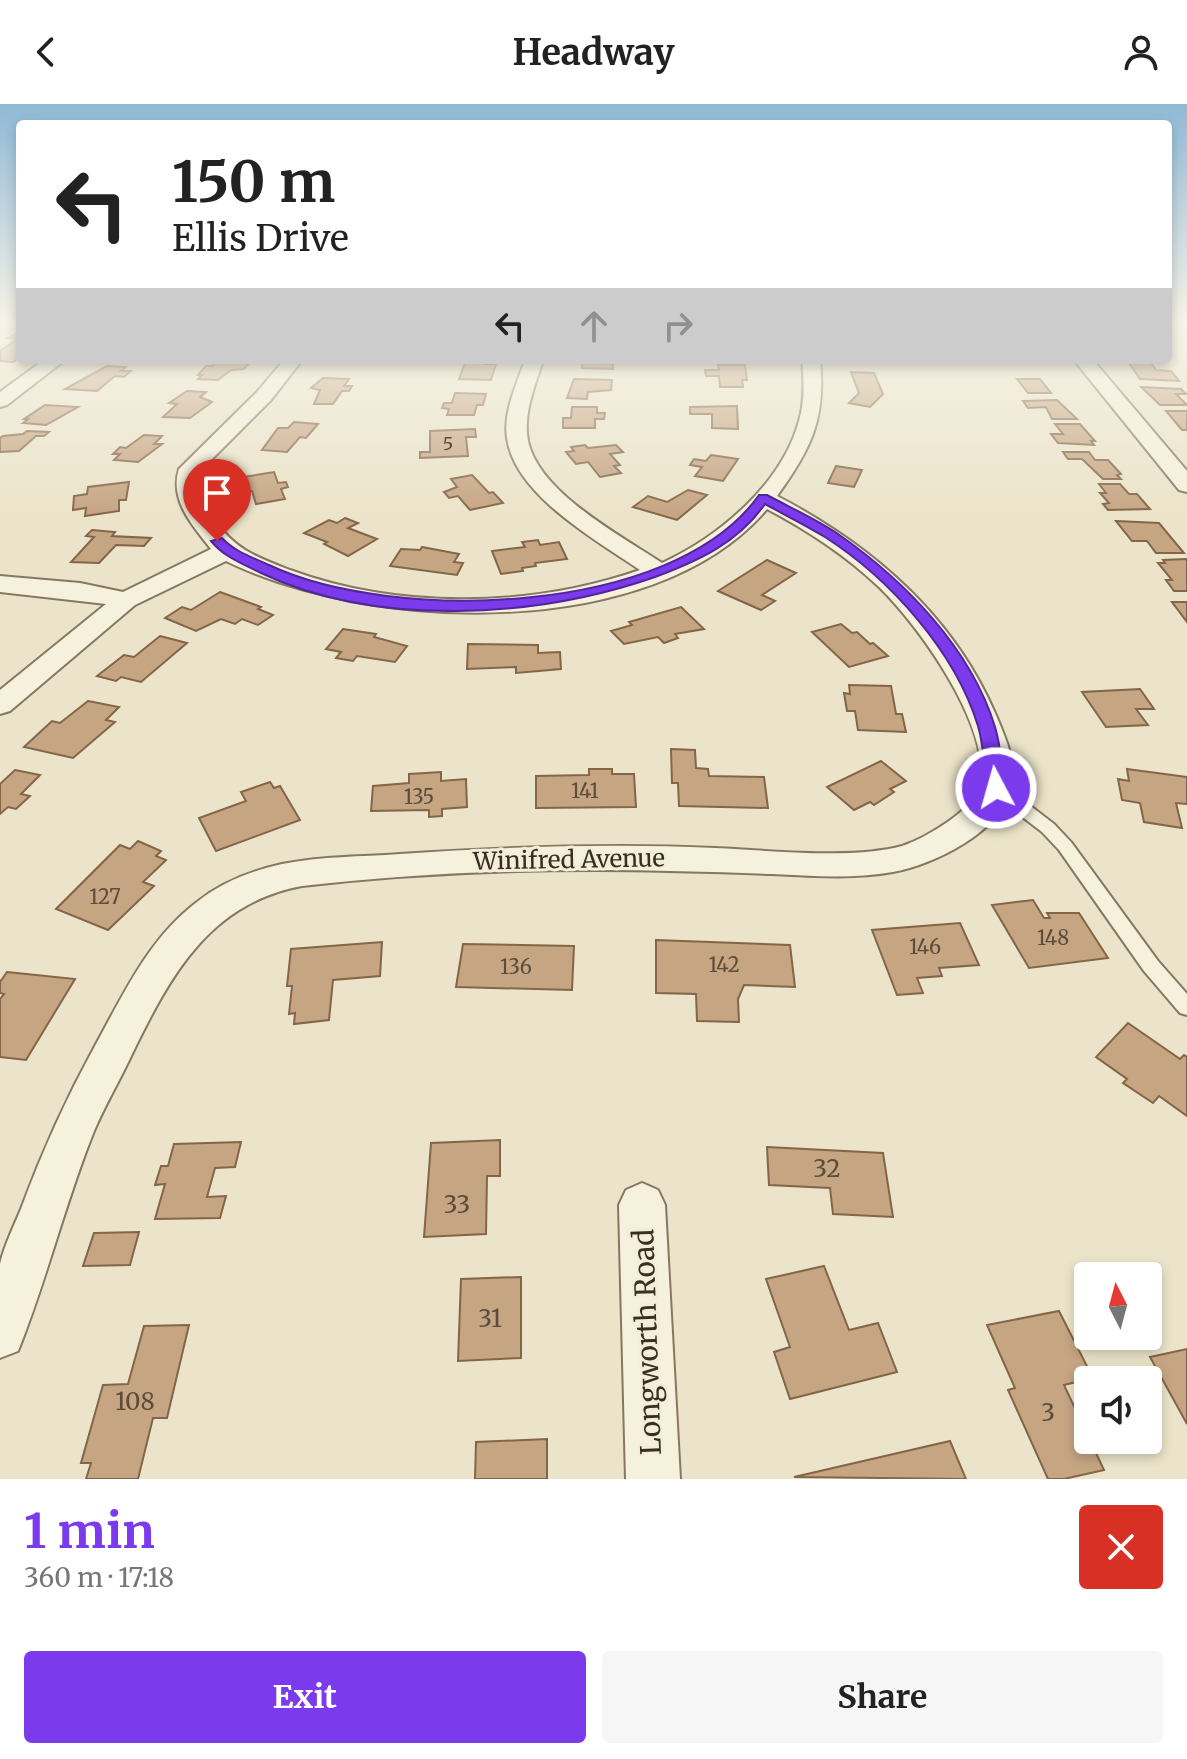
<!DOCTYPE html>
<meta charset="utf-8">
<style>
body{margin:0;font-family:Merriweather,serif;background:#f6f6f6;color:#222;height:100vh;display:flex;flex-direction:column;font-size:30px;white-space:nowrap}
*{box-sizing:border-box;margin:0}
p{font-size:26px;color:#767676}
.icon{flex:none;width:44px;height:44px;fill:none;stroke:currentColor;stroke-width:2;stroke-linecap:round;stroke-linejoin:round}
.map{position:relative;height:1375px;overflow:hidden}
.panel{display:flex;flex-direction:column;background:#fff;flex:1}
.panel>*{flex:none}
.guide{position:absolute;left:16px;top:16px;width:1156px;height:244px;border-radius:8px;box-shadow:0 4px 12px #0003;background:#fff;color:#222;overflow:hidden}
.needle{width:52px;rotate:354deg}
.fabs{position:absolute;left:1074px;top:1158px;display:grid;gap:16px}
.fabs a{display:grid;place-items:center;width:88px;height:88px;border-radius:8px;background:#fff;box-shadow:0 4px 12px #0003;font-size:40px}
.pin{position:absolute;display:grid;place-items:center;width:68px;height:68px;color:#fff;margin:-82px -34px;border-radius:50% 50% 50% 0;rotate:-45deg;box-shadow:0 0 8px #0007}
.pin .icon{rotate:45deg}
.me{position:absolute;width:88px;margin:-44px;rotate:354deg;stroke-linejoin:round;filter:drop-shadow(0 0 6px #0008)}
.turn{display:flex;align-items:center;gap:28px;height:168px;padding:0 24px;font-size:36px}
.turn .icon{width:104px;height:104px;stroke-width:2.5}
.turn b{display:block;font-size:56px;line-height:68px}
.lanes{display:flex;align-items:center;height:76px;padding:0 24px;background:#0003;justify-content:center;gap:40px;direction:ltr}
.lanes .off{opacity:.35}
.round{display:grid;place-items:center;flex:none;width:84px;height:84px;border-radius:8px;background:#f6f6f6}
.summary{display:flex;align-items:center;justify-content:space-between;height:136px;padding:0 24px}
h1{font-size:48px;font-weight:700;line-height:60px;color:#7c3aed}
.action{display:flex;gap:16px;margin-top:auto;padding:16px 24px}
.action a{flex:1;height:92px;border-radius:8px;background:#7c3aed;color:#fff;font-size:32px;font-weight:700;line-height:92px;text-align:center}
.action a+a{background:#f6f6f6;color:#222}
header{display:flex;justify-content:space-between;align-items:center;height:104px;padding:0 24px;background:#fff;font-size:36px;font-weight:700}
.map>svg:first-child{display:block}
.building{fill:#c6a583;stroke:#836548;stroke-width:2}
.lines{fill:none;stroke-linecap:round;stroke-linejoin:round}
.service-casing{stroke:#867860;stroke-width:4}
.minor-casing{stroke:#867860;stroke-width:4}
.service{fill:#f6f1dd;fill-rule:evenodd}
.minor{fill:#f6f1dd;fill-rule:evenodd}
.route{fill:#7c3aed;stroke:#51269a;stroke-width:2}
.labels{text-anchor:middle;stroke-width:6;stroke-linejoin:round;paint-order:stroke}
.far-number-label{font-size:18px;fill:#5c4c3a}
.number-label{font-size:20px;fill:#5c4c3a}
.street-label{font-size:24px;fill:#382f22;stroke:#f3eed9}
.near-number-label{font-size:24px;fill:#5c4c3a}
.near-street-label{font-size:28px;fill:#382f22;stroke:#f3eed9}
</style>
<header><svg class="icon" aria-label="back" viewBox="0 0 24 24"><path d="M15 5l-7 7 7 7"/></svg>Headway<svg class="icon" aria-label="person" viewBox="0 0 24 24"><circle cx="12" cy="8" r="4"/><path d="M4 21q1-7 8-7t8 7"/></svg></header>
<div class="map">
<svg width="1187" height="1375" viewBox="0 0 1187 1375">
<rect width="100%" height="100%" fill="#ebe4ca"/>
<g class="building">
<path d="M17 229H20V253L13 258 0 257V247L18 235 8 234Z"/>
<path d="M218 256H252L244 265 231 266 218 276 198 275 202 271H198L206 262H213Z"/>
<path d="M466 256H486L485 260H496L491 276 459 275Z"/>
<path d="M583 256H607V259L613 260V265L582 264Z"/>
<path d="M1127 256H1149L1156 266 1171 267 1179 277 1140 275Z"/>
<path d="M718 261H745L747 276H742L743 283H720L719 272H706L705 266H719Z"/>
<path d="M107 262 126 263 121 267H131L124 273 115 272 97 287 65 285Z"/>
<path d="M851 268 874 269 883 290 870 303 849 299 859 289Z"/>
<path d="M323 274 349 275 344 282H352L349 287H342L333 300H314L320 286 311 284Z"/>
<path d="M574 275 612 276 611 286 588 288 587 295 567 294Z"/>
<path d="M1017 275H1040L1051 289H1028Z"/>
<path d="M1141 283 1181 285 1186 290H1176L1187 301H1160Z"/>
<path d="M187 287 206 288 200 293 212 298 190 314 163 313 177 300 169 299Z"/>
<path d="M455 289 486 290 483 301H477L474 311H447L449 305 442 304 444 299H452Z"/>
<path d="M1057 296 1077 315H1052L1046 303 1028 304 1023 297Z"/>
<path d="M45 301 78 303 46 321 23 319 28 315H24Z"/>
<path d="M737 302 738 325 712 324V310H690V303Z"/>
<path d="M572 303H597V309H605L604 315H595V324H563V314H571Z"/>
<path d="M1166 307H1187V326H1182Z"/>
<path d="M294 318 318 320 306 334 300 333 287 348 262 346 278 324H288Z"/>
<path d="M1055 320H1080L1095 337H1091L1094 341 1058 339 1051 330H1063Z"/>
<path d="M475 325 476 333H466L468 352 420 354V348H430V327Z"/>
<path d="M27 327 49 328 44 332H36L19 347 0 348V334L3 332 23 330Z"/>
<path d="M144 331 162 332 154 340H162L138 358 114 356 120 350H113L120 343 126 344Z"/>
<path d="M585 341 588 344 616 341 623 348 610 350 620 361 614 362 621 369 600 373 588 358 576 360 566 348 574 347 571 343Z"/>
<path d="M1063 348H1089L1095 356H1108L1121 370 1117 371 1121 375H1103L1082 355H1068Z"/>
<path d="M711 351 738 355 723 377 695 372 702 363 690 361 694 355 706 357Z"/>
<path d="M836 362 862 366 854 383 828 379Z"/>
<path d="M274 368 278 379 286 378 288 383 281 385 285 395 256 400 252 387 242 388 237 374Z"/>
<path d="M472 371 489 389 493 388 503 399 470 406 458 392 449 394 444 388 457 383 451 375Z"/>
<path d="M129 378 126 396H119V407L85 412 86 404 73 406 74 392 87 390 88 383Z"/>
<path d="M1099 380H1120L1129 390H1137L1150 405 1108 406 1103 400 1109 399 1100 389H1106Z"/>
<path d="M688 386 707 391 677 416 633 403 648 392 667 398Z"/>
<path d="M345 414 358 419 348 424 377 435 348 452 324 440 327 438 304 429 329 416 337 419Z"/>
<path d="M1116 417 1159 419 1184 449H1156L1147 437H1132Z"/>
<path d="M92 426 115 428 112 432 151 434 144 442 116 441 99 459 71 458 94 433 86 432Z"/>
<path d="M538 436 540 441 559 438 567 455 535 459 536 462 522 464 523 467 501 470 492 447 525 443 522 438Z"/>
<path d="M422 443 459 450 454 458 463 459 457 471 390 462 401 445 420 446Z"/>
<path d="M1187 455V487H1174L1166 476H1172L1158 459H1165L1163 456Z"/>
<path d="M767 456 796 469 762 491 775 497 761 506 718 487Z"/>
<path d="M220 488 261 503 258 505 273 511 258 521 242 515 235 520 221 515 196 527 165 514 182 503 191 506Z"/>
<path d="M1172 498H1187V518Z"/>
<path d="M681 503 704 525 675 530 678 534 664 539 658 533 624 540 611 527 632 521 629 518Z"/>
<path d="M841 520 852 529 857 528 870 540 873 539 888 552 849 563 812 528Z"/>
<path d="M343 525 376 530 374 533 407 542 395 558 357 552 353 557 336 554 341 548 326 545Z"/>
<path d="M160 532 187 539 141 578 121 573 116 577 97 572 124 551 134 553Z"/>
<path d="M468 540 538 541V549L560 548 561 565 516 569V563L467 565Z"/>
<path d="M849 581 891 582 896 610H902L906 628 858 626 855 607H847L844 589 850 590Z"/>
<path d="M1140 585 1154 605H1136L1148 621 1106 623 1082 588Z"/>
<path d="M88 597 119 603 106 616 115 618 73 654 24 643 52 617 60 619Z"/>
<path d="M671 645 695 646 696 664 708 665 709 672 764 673 768 704 679 702 678 679H672Z"/>
<path d="M881 657 906 677 890 685 894 688 874 701 870 698 854 706 827 683Z"/>
<path d="M589 665H612V670H634L636 703 536 704V672L589 671Z"/>
<path d="M1127 665 1187 673V700L1176 699 1182 724 1144 718 1140 699 1122 696 1118 675 1129 677Z"/>
<path d="M15 666 40 671 21 690 30 692 16 705 8 703 0 710V680Z"/>
<path d="M441 668V677L466 675 467 703 442 705V712L429 713V706L371 707 373 682 409 679V670Z"/>
<path d="M270 678 274 684 280 682 300 716 216 747 199 714 246 697 241 688Z"/>
<path d="M138 737 161 747 156 752 166 756 143 778 154 782 108 826 56 805 120 741 130 745Z"/>
<path d="M1033 796 1044 814H1050L1047 809H1079L1108 854 1029 864 992 801Z"/>
<path d="M960 819 979 861 939 864 942 872 917 874 923 889 897 891 872 826Z"/>
<path d="M656 836 790 841 795 883 744 881 738 895 739 918 697 917 696 890 656 889Z"/>
<path d="M382 838 380 872 333 876 329 916 294 920 295 909 289 910 292 882H287L291 845Z"/>
<path d="M463 840 574 842 572 886 456 883Z"/>
<path d="M7 868 75 875 26 956 0 953V895L4 890 0 889V878Z"/>
<path d="M1128 919 1180 955 1184 951 1187 953V1012L1159 992 1153 999 1123 979 1127 975 1096 953Z"/>
<path d="M500 1036V1072H487L486 1130 424 1133 431 1039Z"/>
<path d="M241 1038 235 1063 215 1064 207 1093 226 1092 220 1114 155 1115 165 1080 155 1081 161 1062H168L174 1040Z"/>
<path d="M767 1043 883 1049 893 1113 833 1110 830 1084 769 1081Z"/>
<path d="M139 1128 130 1161 83 1162 94 1129Z"/>
<path d="M824 1162 849 1226 878 1219 897 1268 790 1295 774 1248 790 1243 766 1175Z"/>
<path d="M521 1173V1254L458 1257 461 1175Z"/>
<path d="M1059 1207 1093 1274 1064 1281 1104 1366 1064 1375H1048L1008 1286 1015 1284 987 1221Z"/>
<path d="M189 1221 167 1314H153L138 1375H86L91 1359H81L103 1281 128 1280 144 1222Z"/>
<path d="M1187 1245V1320L1150 1253Z"/>
<path d="M547 1335V1375H475L476 1338Z"/>
<path d="M950 1337 966 1375 794 1373Z"/>
</g>
<g class="lines">
<g class="service-casing">
<path id="service" d="M996 679 1002 680 1054 720 1071 738 1158 857 1187 890V911L1180 909 1144 867 1059 746 1042 728 990 688 988 684Z"/>
</g>
<g class="minor-casing">
<g id="minor">
<path d="M44 256H65L7 301 0 303V288Z"/>
<path d="M284 256H302L271 296 200 367C194 387 203 402 215 417 237 447 257 453 290 466 399 506 531 504 640 466 596 436 515 391 507 334 503 308 517 280 525 256H543C536 279 525 304 527 329 530 384 620 431 662 459 719 433 782 380 799 317 805 297 804 276 802 256H820C826 315 811 345 777 392 871 441 952 510 995 609 1004 630 1018 661 1012 684 1001 728 933 761 893 768 854 775 812 772 772 770 714 768 656 766 597 766 499 766 399 771 302 782 209 799 170 872 132 950 120 976 105 1001 94 1027 65 1099 47 1175 18 1247L0 1254C0 1224 0 1189 0 1160 4 1142 14 1122 21 1105 42 1048 66 995 95 942 123 891 149 834 197 798 222 778 251 767 282 760 321 752 361 753 400 750 505 743 610 739 715 744 769 746 850 756 902 742 924 735 976 705 980 681 992 623 918 520 878 482 845 451 807 426 767 405 653 539 372 528 226 457L135 501 10 607 0 610V586L106 500 0 488V472L80 479 123 488 211 445C193 422 169 396 179 365L257 288Z"/>
<path d="M1074 256H1093L1187 367V388L1179 386Z"/>
<path d="M642 1079 658 1086 665 1101 680 1375H626L619 1101 626 1086Z"/>
</g>
</g>
<use href="#service" class="service"/>
<use href="#minor" class="minor"/>
</g>
<linearGradient id="sky" x2="0" y2="1"><stop stop-color="#8fb9d6"/><stop offset="0.53" stop-color="#f6f3e7"/><stop offset="1" stop-color="#f6f3e7" stop-opacity="0"/></linearGradient>
<rect width="1187" height="411" fill="url(#sky)"/>
<path class="route" d="M759 391H767C791 404 816 415 838 430 904 476 971 544 995 623 1001 642 1002 664 1005 684L1002 688 996 690 987 684C984 664 984 642 978 622 955 547 890 475 825 433 805 421 785 411 765 400 738 439 698 457 655 473 537 514 377 524 261 469 243 460 224 453 211 437L222 434C235 448 252 453 269 461 392 519 673 513 759 391Z"/>
<g class="labels">
<g class="far-number-label">
<text x="448" y="346">5</text>
</g>
<g class="number-label">
<text x="585" y="694">141</text>
<text x="419" y="700">135</text>
<text x="105" y="800">127</text>
<text x="1053" y="841">148</text>
<text x="925" y="850">146</text>
<text x="724" y="868">142</text>
<text x="516" y="870">136</text>
</g>
<g class="street-label">
<text transform="translate(569 756) rotate(-1)" y="8">Winifred Avenue</text>
</g>
<g class="near-number-label">
<text x="827" y="1073">32</text>
<text x="457" y="1109">33</text>
<text x="490" y="1223">31</text>
<text x="135" y="1306">108</text>
<text x="1048" y="1317">3</text>
</g>
<g class="near-street-label">
<text transform="translate(647 1238) rotate(-92)" y="10">Longworth Road</text>
</g>
</g>
</svg>
<div class="fabs">
<a><svg class="needle" viewBox="-14 -14 28 28"><path d="M0-13l5 13h-10z" fill="#e53935"/><path d="M0 13l5-13h-10z" fill="#767676"/></svg></a>
<a><svg class="icon" aria-label="sound" viewBox="0 0 24 24"><path d="M4 9h4l5-4v14l-5-4H4zM17 9q2 3 0 6"/></svg></a>
</div>
<div class="pin" style="left:217px;top:437px;background:#d93025"><svg class="icon" aria-label="arrive" viewBox="0 0 24 24"><path d="M6 21V4h12l-3 4 3 4H6"/></svg></div>
<svg class="me" style="left:996px;top:684px" viewBox="-20 -20 40 40"><circle r="17" fill="#7c3aed" stroke="#fff" stroke-width="3"/><path d="M0-11L8 9 0 5-8 9z" fill="#fff"/></svg>
<div class="guide">
<div class="turn"><svg class="icon" aria-label="left" viewBox="0 0 24 24"><path d="M17 20v-9H6M10 6l-5 5 5 5"/></svg><div><b>150 m</b>Ellis Drive</div></div>
<div class="lanes"><svg class="icon" aria-label="left" viewBox="0 0 24 24"><path d="M17 20v-9H6M10 6l-5 5 5 5"/></svg><svg class="icon off" aria-label="ahead" viewBox="0 0 24 24"><path d="M12 20V5M6 11l6-6 6 6"/></svg><svg class="icon off" aria-label="right" viewBox="0 0 24 24"><path d="M7 20v-9h11M14 6l5 5-5 5"/></svg></div>
</div>
</div>
<section class="panel">
<div class="summary"><div><h1>1 min</h1><p>360 m · 17:18</p></div><a class="round" style="background:#d93025;color:#fff"><svg class="icon" aria-label="close" viewBox="0 0 24 24"><path d="M6 6l12 12M18 6L6 18"/></svg></a></div>
<div class="action"><a>Exit</a><a>Share</a></div>
</section>
